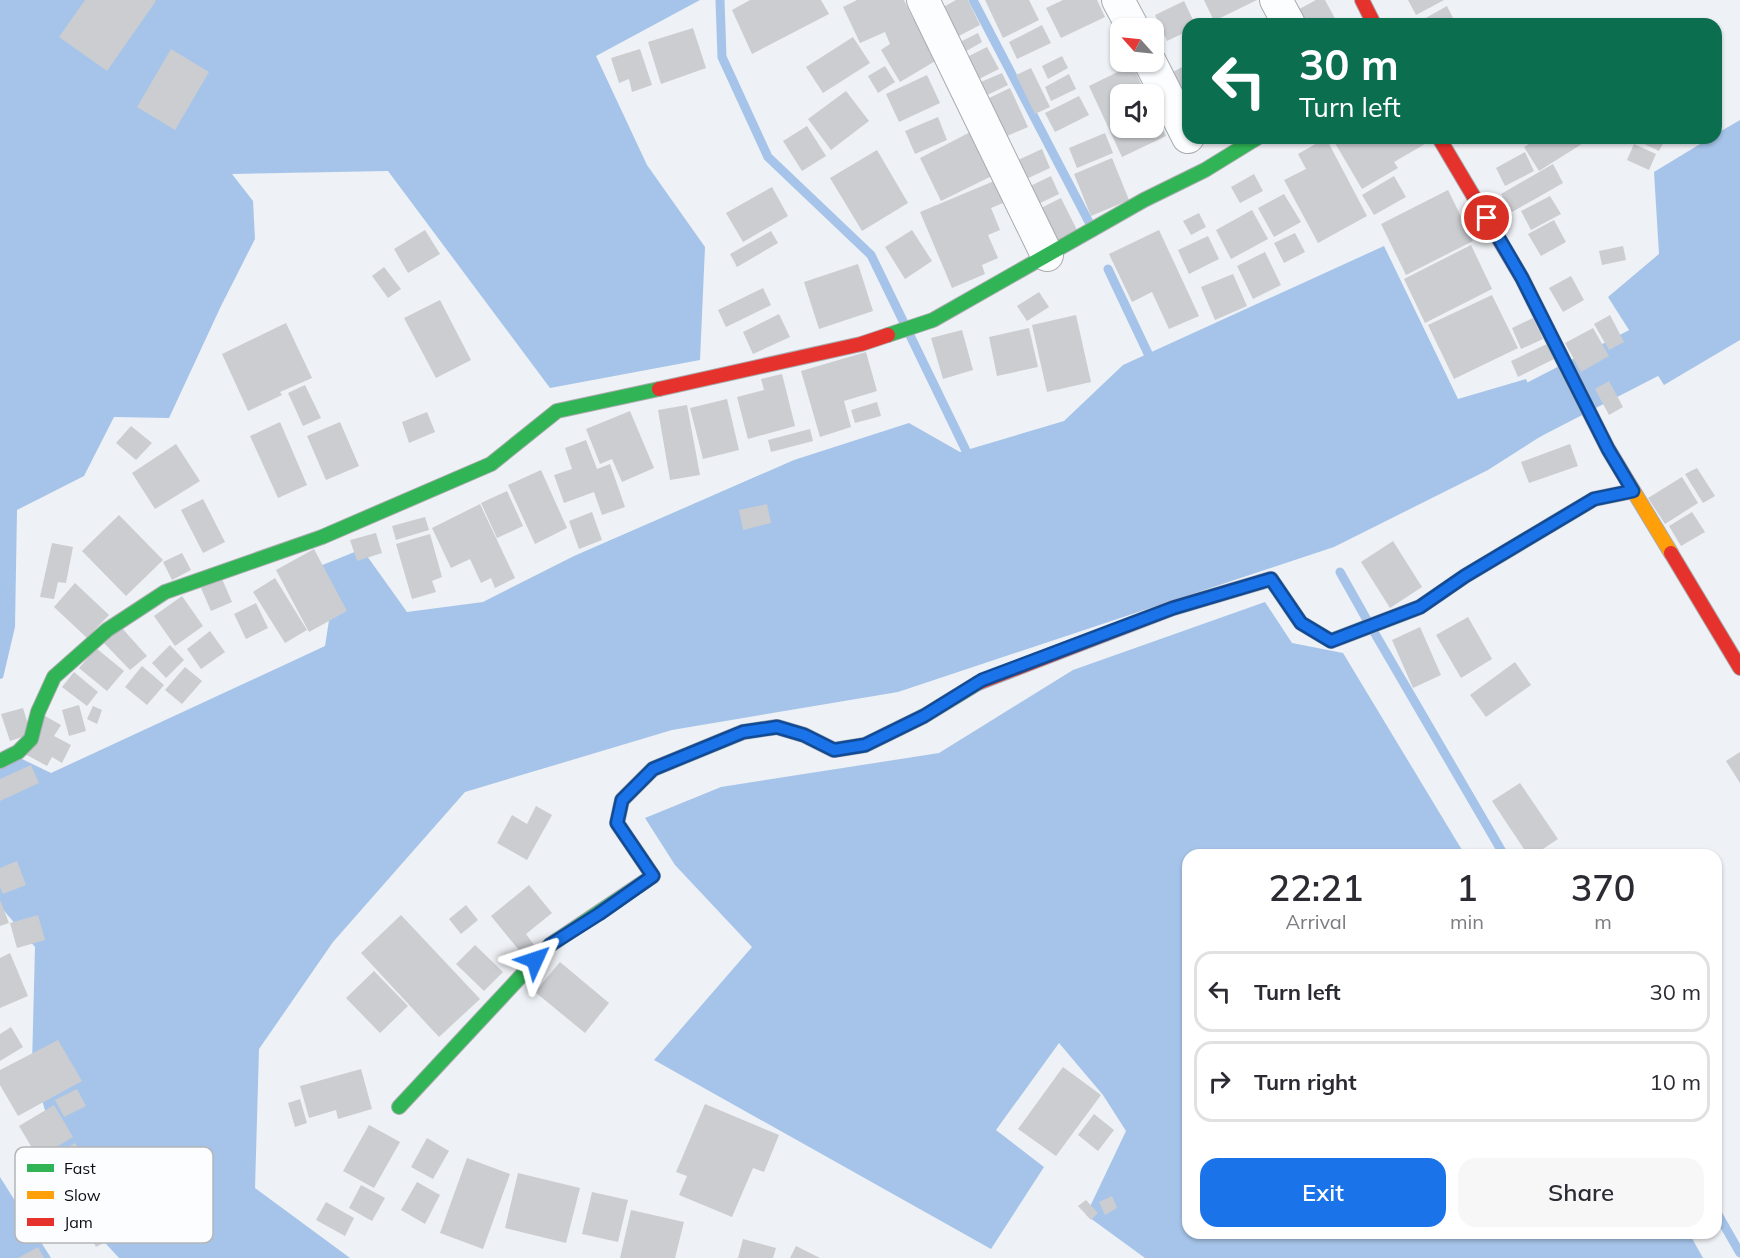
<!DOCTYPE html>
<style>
body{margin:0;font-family:Mulish,sans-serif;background:#f7f7f7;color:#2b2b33;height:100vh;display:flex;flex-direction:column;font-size:22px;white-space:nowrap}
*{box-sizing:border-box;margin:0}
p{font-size:20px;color:#7c7c81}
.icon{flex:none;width:33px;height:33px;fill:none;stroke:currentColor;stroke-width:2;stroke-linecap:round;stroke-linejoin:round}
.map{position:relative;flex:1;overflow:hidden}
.details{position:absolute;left:1182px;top:849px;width:540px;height:390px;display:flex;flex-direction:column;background:#fff;border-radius:18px;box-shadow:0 2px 4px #0004}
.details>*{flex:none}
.hud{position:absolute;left:1182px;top:18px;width:540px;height:126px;border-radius:18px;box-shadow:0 2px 4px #0004;background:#0b6e4f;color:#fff;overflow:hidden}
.needle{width:39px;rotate:297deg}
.fabs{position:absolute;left:1110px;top:18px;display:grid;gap:12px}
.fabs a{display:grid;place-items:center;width:54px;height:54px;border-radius:12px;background:#fff;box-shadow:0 2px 4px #0004;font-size:30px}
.pin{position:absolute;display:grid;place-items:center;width:51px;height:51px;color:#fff;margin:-26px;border:3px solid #fff;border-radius:50%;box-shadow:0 2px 6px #0007}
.me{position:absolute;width:66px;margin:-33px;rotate:48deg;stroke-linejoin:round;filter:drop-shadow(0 0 4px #0008)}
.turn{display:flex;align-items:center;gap:21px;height:126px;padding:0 18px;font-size:27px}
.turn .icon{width:78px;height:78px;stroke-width:2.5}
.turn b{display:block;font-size:42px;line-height:51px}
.eta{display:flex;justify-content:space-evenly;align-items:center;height:102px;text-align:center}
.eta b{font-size:36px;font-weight:600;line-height:42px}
.button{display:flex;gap:12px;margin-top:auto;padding:12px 18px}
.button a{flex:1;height:69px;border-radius:18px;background:#1a73e8;color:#fff;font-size:24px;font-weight:600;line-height:69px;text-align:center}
.button a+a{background:#f7f7f7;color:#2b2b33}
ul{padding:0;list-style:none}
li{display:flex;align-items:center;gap:18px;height:81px;margin:0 12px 9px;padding:0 6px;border:3px solid #e1e1e2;border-radius:18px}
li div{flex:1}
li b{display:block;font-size:22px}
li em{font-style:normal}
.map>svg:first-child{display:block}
.water{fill:#a6c4e9}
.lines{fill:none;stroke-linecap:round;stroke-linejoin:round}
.stream{stroke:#a6c4e9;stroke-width:9}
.river{stroke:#a6c4e9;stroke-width:54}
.building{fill:#cbcdd1}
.street-casing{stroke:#a9abae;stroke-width:34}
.fast-casing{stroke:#a9abae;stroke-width:16}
.slow-casing{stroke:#a9abae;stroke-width:16}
.jam-casing{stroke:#a9abae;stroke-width:16}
.street{stroke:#fcfdfe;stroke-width:32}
.fast{stroke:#30b455;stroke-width:14}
.slow{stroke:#ff9f0a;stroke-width:14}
.jam{stroke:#e5322d;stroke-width:14}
.route-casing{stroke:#114b97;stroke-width:15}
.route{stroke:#1a73e8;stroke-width:10}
.key{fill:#fcfdff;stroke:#b4b5b7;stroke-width:1.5}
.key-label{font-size:16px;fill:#0b0d10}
</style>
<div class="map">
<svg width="1740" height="1258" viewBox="0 0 1740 1258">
<rect width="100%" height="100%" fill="#eef1f5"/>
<g class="water">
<path d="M0 0H700L596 56 647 165 705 247 700 360 550 388 388 171 232 174 253 201 255 239 221 306 169 418 114 417 84 476 17 510 15 627 3 678 0 679Z"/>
<path d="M1740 120V340L1664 385 1608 297 1659 254 1654 172 1710 138H1716V134Z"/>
<path d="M1384 246 1458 399 1526 379 1549 431 1488 470 1334 547 898 692 672 730 465 792 333 942 259 1049 255 1188 350 1258H119L73 1208 32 1065 35 947 0 906V769L20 758 51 773 325 646 330 614 315 568 362 549 407 612 483 602 574 556 794 460 909 423 960 452 1064 421 1123 365Z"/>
<path d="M1265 602 1292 643 1343 653 1465 855H1188V1233H1689L1703 1258H1145L1086 1215 1126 1131 1103 1095 1059 1043 996 1130 1044 1167 991 1249 654 1060 752 947 675 865 645 818 721 787 939 753 1073 670Z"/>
<path d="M0 1177 51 1258H0Z"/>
</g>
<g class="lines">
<g class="stream">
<path d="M720 0 722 57 768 157 871 255 971 461"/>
<path d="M973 0 1090 224"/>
<path d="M1108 269 1153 364"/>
<path d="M1340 572 1367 620"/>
<path d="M1374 632 1504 855"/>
<path d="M1716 1211 1740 1253"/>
</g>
<path class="river" d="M1473 441 1667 341 1740 251"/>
</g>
<g class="building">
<path d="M85 0H154L156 1 107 71 59 37Z"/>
<path d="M750 0H821L829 14 752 54 732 10Z"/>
<path d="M857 0H904L913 19 926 13 937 60 900 82 881 50 890 44 885 32 860 43 843 7Z"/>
<path d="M956 0H968L980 25 953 39 938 10Z"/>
<path d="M985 0H1029L1039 20 1003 38Z"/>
<path d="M1063 0H1097L1105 17 1061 38 1046 8Z"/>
<path d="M1204 0H1257L1214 21Z"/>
<path d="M1316 0H1325L1338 24H1295L1290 14Z"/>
<path d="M1408 0H1444L1416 15Z"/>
<path d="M1184 1 1195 24H1188V31L1167 41 1155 15Z"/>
<path d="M1447 6 1455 22 1452 24H1415Z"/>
<path d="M1042 25 1051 43 1017 59 1009 42Z"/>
<path d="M693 28 706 68 661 84 648 42Z"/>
<path d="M978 33 982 42 963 53 958 43Z"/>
<path d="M853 37 870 63 823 93 806 67Z"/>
<path d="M987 47 999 69 977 80 965 58Z"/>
<path d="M171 49 209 72 175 130 137 107Z"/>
<path d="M640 49 652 85 632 92 629 79 619 83 611 58Z"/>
<path d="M1062 56 1068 68 1048 79 1042 66Z"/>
<path d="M1188 64V95L1182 98 1169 74Z"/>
<path d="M1132 65 1146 94H1120V128H1154V110L1166 136 1122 157 1089 86Z"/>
<path d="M885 66 895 82 878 93 868 76Z"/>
<path d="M1031 68 1050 107 1035 114 1016 75Z"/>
<path d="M1002 73 1008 85 983 97 976 84Z"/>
<path d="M1069 74 1076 89 1051 101 1045 87Z"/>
<path d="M927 75 940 103 899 122 886 94Z"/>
<path d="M1010 88 1028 127 1000 139 983 101Z"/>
<path d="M846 91 869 121 831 150 808 119Z"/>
<path d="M1079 96 1089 115 1055 132 1045 113Z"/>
<path d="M938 117 947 140 915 154 905 131Z"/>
<path d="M807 126 826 156 802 171 783 141Z"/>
<path d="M982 126 1004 170 941 201 920 158Z"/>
<path d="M1105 133 1113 153 1077 168 1069 148Z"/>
<path d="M1326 138 1367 216 1318 243 1284 180 1306 169 1298 154Z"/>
<path d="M1332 138H1421L1425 144 1394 162 1398 168 1362 189Z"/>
<path d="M1538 138H1582L1585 142 1539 171 1524 147Z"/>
<path d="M1632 138H1666L1659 151Z"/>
<path d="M1634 144 1656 154 1649 170 1627 160Z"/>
<path d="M1042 149 1050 168 1022 181 1014 162Z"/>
<path d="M877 150 908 203 862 231 830 178Z"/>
<path d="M1525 152 1534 171 1505 186 1496 168Z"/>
<path d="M1112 158 1129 200 1091 216 1074 174Z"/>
<path d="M1553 164 1563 183 1512 212 1501 194Z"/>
<path d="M1254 174 1263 191 1240 203 1231 187Z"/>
<path d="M1006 176 1015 198 991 208 1000 230 988 235 998 258 982 265 985 274 952 288 920 212Z"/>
<path d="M1051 176 1059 194 1032 207 1024 189Z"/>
<path d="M1394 176 1406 197 1374 215 1362 195Z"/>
<path d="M772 187 788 216 743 242 726 213Z"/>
<path d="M1448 190 1473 241 1406 275 1381 224Z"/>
<path d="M1284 194 1301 222 1274 237 1258 208Z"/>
<path d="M1550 196 1561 214 1531 230 1521 211Z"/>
<path d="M1061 198 1079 234 1053 247 1035 211Z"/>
<path d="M1252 210 1268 239 1231 259 1216 230Z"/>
<path d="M1199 213 1206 227 1191 235 1183 221Z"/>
<path d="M1554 220 1566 242 1541 256 1528 234Z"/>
<path d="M425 230 440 254 408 273 394 249Z"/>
<path d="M912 230 932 261 905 279 885 247Z"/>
<path d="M1159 230 1199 316 1169 329 1152 292 1132 302 1109 254Z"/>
<path d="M771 231 778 243 737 267 730 254Z"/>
<path d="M1295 233 1305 252 1284 263 1274 243Z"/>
<path d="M1208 236 1219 259 1189 274 1178 250Z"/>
<path d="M1471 245 1492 289 1425 323 1404 279Z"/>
<path d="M1623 246 1626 260 1602 265 1599 251Z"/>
<path d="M1265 252 1281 285 1253 299 1237 266Z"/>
<path d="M858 264 873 311 819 329 804 282Z"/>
<path d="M384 267 401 289 388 298 372 276Z"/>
<path d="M1233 274 1247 306 1215 320 1201 287Z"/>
<path d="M1571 276 1584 300 1563 312 1549 288Z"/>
<path d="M763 288 771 305 726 327 718 310Z"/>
<path d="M1039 292 1049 307 1027 321 1017 306Z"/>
<path d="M1492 295 1518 348 1454 379 1428 325Z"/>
<path d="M440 300 471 360 436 378 404 318Z"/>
<path d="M779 314 790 337 753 354 743 332Z"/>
<path d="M1076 315 1091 382 1047 392 1032 325Z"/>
<path d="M1610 315 1624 342 1609 350 1594 324Z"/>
<path d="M1533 318 1543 339 1521 349 1512 328Z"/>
<path d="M286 323 312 378 280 392 282 395 248 411 222 354Z"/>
<path d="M1029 328 1038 367 997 376 989 337Z"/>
<path d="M1593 328 1609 356 1581 372 1565 343Z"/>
<path d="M962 330 973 370 943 379 931 338Z"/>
<path d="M1547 344 1554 359 1518 377 1511 361Z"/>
<path d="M866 352 877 391 844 401 851 427 820 437 801 371Z"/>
<path d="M782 374 795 426 748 439 737 397 764 390 761 379Z"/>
<path d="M1609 381 1623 407 1609 415 1595 389Z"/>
<path d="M305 385 321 418 303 426 288 393Z"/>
<path d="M727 399 739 450 703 459 690 408Z"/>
<path d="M877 402 881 416 855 423 851 410Z"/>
<path d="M687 405 700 475 670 480 658 410Z"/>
<path d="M630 411 654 468 622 482 612 459 600 464 586 429Z"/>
<path d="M427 412 435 432 409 443 402 422Z"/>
<path d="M280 422 307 485 278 498 250 436Z"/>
<path d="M340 422 359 466 326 480 307 436Z"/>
<path d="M131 426 152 443 136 460 116 443Z"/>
<path d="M810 429 813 441 771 452 768 440Z"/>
<path d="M586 440 597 469 610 464 625 507 602 515 594 492 564 503 554 475 572 469 565 448Z"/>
<path d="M176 444 200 481 155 509 132 473Z"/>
<path d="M1570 444 1578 466 1529 483 1521 462Z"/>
<path d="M1697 468 1715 496 1703 503 1685 474Z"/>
<path d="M541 470 567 528 535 544 508 485Z"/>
<path d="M1682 477 1698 503 1665 524 1648 498Z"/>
<path d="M507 491 523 526 497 538 481 503Z"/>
<path d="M203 499 225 542 203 553 181 510Z"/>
<path d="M480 504 515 578 495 588 491 578 481 583 470 559 451 568 432 528Z"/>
<path d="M767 504 771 523 743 530 739 510Z"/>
<path d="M592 512 602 540 579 549 569 521Z"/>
<path d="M1692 512 1705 532 1681 546 1669 526Z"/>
<path d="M119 515 163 560 126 596 82 551Z"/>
<path d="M425 517 429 530 396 540 392 526Z"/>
<path d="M376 533 382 553 357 561 350 540Z"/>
<path d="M430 534 442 577 432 581 436 592 412 599 396 544Z"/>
<path d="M1393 541 1422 587 1390 608 1361 562Z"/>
<path d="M52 543 73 547 66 583 58 582 54 599 40 597Z"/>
<path d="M314 549 347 611 309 632 276 570Z"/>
<path d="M182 553 191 570 172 580 163 562Z"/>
<path d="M275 578 307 630 285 643 253 592Z"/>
<path d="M222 579 232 602 211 611 201 588Z"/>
<path d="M75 583 109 615 87 638 54 607Z"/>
<path d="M182 596 203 626 175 646 154 616Z"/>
<path d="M256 603 268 628 246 639 234 614Z"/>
<path d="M1468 617 1492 659 1461 678 1436 635Z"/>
<path d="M121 627 147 656 130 670 103 642Z"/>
<path d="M1420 627 1441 675 1413 688 1392 640Z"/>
<path d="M210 631 225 652 201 669 187 649Z"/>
<path d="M170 645 184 660 166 678 152 663Z"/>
<path d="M96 648 124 671 107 691 79 668Z"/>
<path d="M1515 662 1531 685 1486 717 1470 695Z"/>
<path d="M142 666 164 685 147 705 125 687Z"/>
<path d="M185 667 202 681 182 704 165 690Z"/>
<path d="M74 672 98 692 87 706 62 687Z"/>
<path d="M79 705 86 731 69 736 62 710Z"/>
<path d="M93 706 102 710 97 724 87 719Z"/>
<path d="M23 708 31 734 10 741 1 714Z"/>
<path d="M45 716 61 725 54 736 71 745 62 763 52 757 47 766 25 754Z"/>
<path d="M1740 752V783L1726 761Z"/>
<path d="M31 765 39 783 0 801V779Z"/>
<path d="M1520 783 1558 839 1534 855H1528L1492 801Z"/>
<path d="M536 806 552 815 527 860 497 843 512 815 527 824Z"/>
<path d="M17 861 26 885 3 894 0 887V868Z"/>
<path d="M529 885 552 913 526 934 534 945 523 955 491 916Z"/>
<path d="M0 900 9 923 0 926Z"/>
<path d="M466 905 478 920 461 934 449 919Z"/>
<path d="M38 915 45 940 17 948 10 923Z"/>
<path d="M401 915 480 999 439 1037 361 953Z"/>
<path d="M475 945 503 972 484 991 456 964Z"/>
<path d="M10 953 28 996 0 1008V958Z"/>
<path d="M560 962 609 1003 585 1033 535 992Z"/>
<path d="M374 971 408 1006 380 1033 346 998Z"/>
<path d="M11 1027 23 1047 0 1061V1034Z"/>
<path d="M58 1040 82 1081 18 1116 0 1085V1070Z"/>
<path d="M1063 1067 1101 1095 1056 1156 1018 1129Z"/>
<path d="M361 1069 372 1109 338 1119 336 1110 309 1118 300 1086Z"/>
<path d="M77 1089 86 1106 64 1117 55 1100Z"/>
<path d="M300 1099 307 1123 295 1127 288 1103Z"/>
<path d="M705 1104 779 1135 764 1172 753 1168 732 1217 679 1195 687 1176 676 1172Z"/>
<path d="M54 1105 73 1137 38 1158 19 1126Z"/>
<path d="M1094 1114 1114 1130 1098 1151 1078 1135Z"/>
<path d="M369 1125 400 1142 374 1188 343 1171Z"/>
<path d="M427 1138 449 1151 433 1179 411 1167Z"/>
<path d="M75 1143 104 1192 68 1214 40 1165Z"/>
<path d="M467 1158 510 1174 483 1249 440 1233Z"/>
<path d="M518 1173 580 1188 566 1243 505 1228Z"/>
<path d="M417 1182 440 1195 425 1224 401 1210Z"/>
<path d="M361 1185 385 1198 372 1221 349 1208Z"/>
<path d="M592 1192 628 1200 618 1242 582 1234Z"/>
<path d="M117 1194 134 1227 96 1247 78 1214Z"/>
<path d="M1112 1196 1117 1208 1105 1215 1099 1202Z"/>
<path d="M1086 1200 1098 1213 1091 1220 1078 1206Z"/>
<path d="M326 1202 354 1218 345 1236 316 1220Z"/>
<path d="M631 1210 684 1222 675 1258H620Z"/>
<path d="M743 1239 776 1248 773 1258H738Z"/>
<path d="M796 1246 820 1258H790Z"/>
<path d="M38 1247 44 1258H18Z"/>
</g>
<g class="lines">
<g class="street-casing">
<g id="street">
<path d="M923 0 1047 255"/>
<path d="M1118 0 1133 28"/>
<path d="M1276 0 1289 24"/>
<path d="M1150 62 1188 137"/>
</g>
</g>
<g class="fast-casing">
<g id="fast">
<path d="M888 335 933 320 1144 200 1205 170 1257 138"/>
<path d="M1261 582 1271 579 1301 623 1331 641 1420 607 1465 576 1594 499 1633 491"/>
<path d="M0 761 18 752 31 739 38 712 54 677 107 630 165 592 322 537 491 464 557 411 659 389"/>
<path d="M399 1107 550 945 653 876 617 823 622 800 653 769 743 732 777 727 804 735 834 750 865 745 924 716 978 683"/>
</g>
</g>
<g class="slow-casing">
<path id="slow" d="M1547 328 1608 449 1671 553"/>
</g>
<g class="jam-casing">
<g id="jam">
<path d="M1362 0 1374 24"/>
<path d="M1439 138 1522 278 1547 328"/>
<path d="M659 389 861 344 888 335"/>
<path d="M1671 553 1740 668"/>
<path d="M978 683 1173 608 1261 582"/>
</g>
</g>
<use href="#street" class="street"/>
<use href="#fast" class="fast"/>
<use href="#slow" class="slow"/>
<use href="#jam" class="jam"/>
</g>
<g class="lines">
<g class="route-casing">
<path id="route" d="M535 960 550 945 599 914 653 876 617 823 622 800 653 769 743 732 777 727 804 735 834 750 865 745 924 716 982 680 1173 608 1271 579 1301 623 1331 641 1420 607 1465 576 1594 499 1633 491 1608 449 1522 278 1487 218"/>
</g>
<use href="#route" class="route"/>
</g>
<rect x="15" y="1147" width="198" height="96" rx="9" class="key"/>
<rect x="27" y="1164" width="27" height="8" fill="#30b455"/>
<rect x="27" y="1191" width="27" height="8" fill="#ff9f0a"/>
<rect x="27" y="1218" width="27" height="8" fill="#e5322d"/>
<g class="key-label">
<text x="64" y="1174">Fast</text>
<text x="64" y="1201">Slow</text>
<text x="64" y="1228">Jam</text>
</g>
</svg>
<div class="fabs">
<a><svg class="needle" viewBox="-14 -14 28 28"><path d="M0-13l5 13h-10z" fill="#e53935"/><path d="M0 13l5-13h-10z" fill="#7c7c81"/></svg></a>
<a><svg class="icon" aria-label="sound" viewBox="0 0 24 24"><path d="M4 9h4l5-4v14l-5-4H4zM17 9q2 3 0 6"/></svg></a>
</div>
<div class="pin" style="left:1487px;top:218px;background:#d93025"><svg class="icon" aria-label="arrive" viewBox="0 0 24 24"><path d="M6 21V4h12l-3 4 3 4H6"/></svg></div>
<svg class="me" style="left:535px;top:960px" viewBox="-20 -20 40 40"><path d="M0-17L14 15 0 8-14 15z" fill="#1a73e8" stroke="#fff" stroke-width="4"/></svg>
<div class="hud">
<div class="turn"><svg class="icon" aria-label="left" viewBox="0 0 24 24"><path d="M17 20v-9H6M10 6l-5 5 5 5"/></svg><div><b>30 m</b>Turn left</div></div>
</div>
<section class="details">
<div class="eta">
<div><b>22:21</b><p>Arrival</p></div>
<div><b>1</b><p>min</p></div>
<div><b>370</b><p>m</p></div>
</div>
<ul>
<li><svg class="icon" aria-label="left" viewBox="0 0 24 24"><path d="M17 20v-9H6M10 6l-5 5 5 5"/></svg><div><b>Turn left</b></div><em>30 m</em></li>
<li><svg class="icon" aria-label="right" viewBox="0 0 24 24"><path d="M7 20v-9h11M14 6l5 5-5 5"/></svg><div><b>Turn right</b></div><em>10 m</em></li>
</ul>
<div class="button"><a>Exit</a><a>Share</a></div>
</section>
</div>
